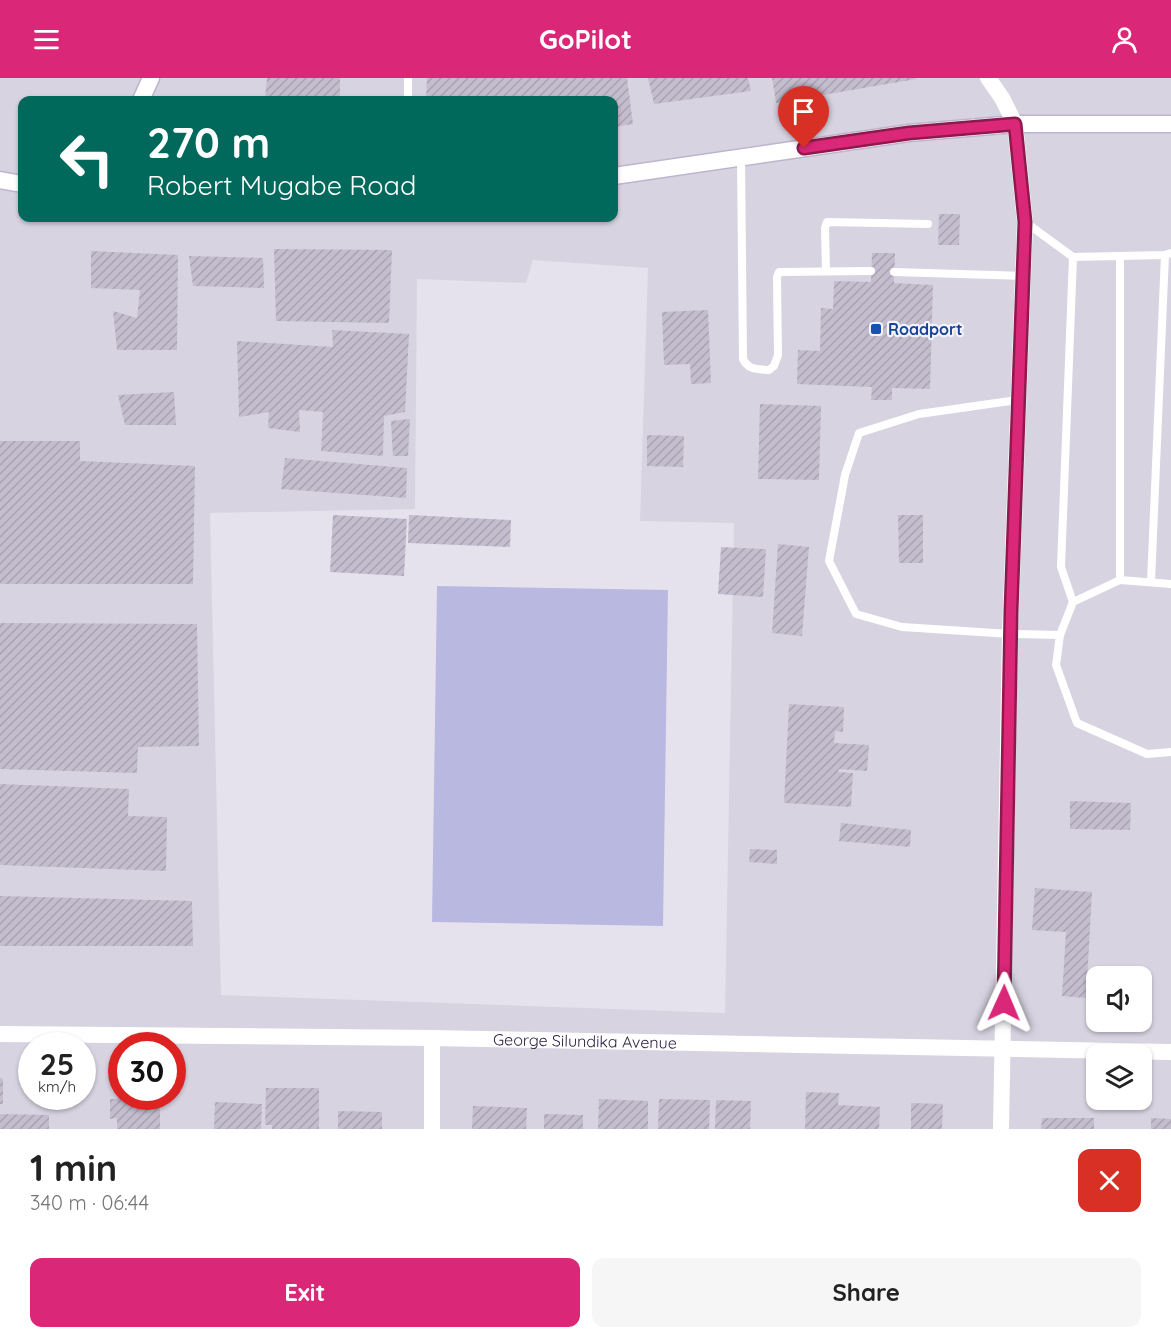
<!DOCTYPE html>
<meta charset="utf-8">
<style>
body{margin:0;font-family:Quicksand,sans-serif;background:#f6f6f6;color:#222;height:100vh;display:flex;flex-direction:column;font-size:22px;white-space:nowrap}
*{box-sizing:border-box;margin:0}
p{font-size:20px;color:#767676}
.icon{flex:none;width:33px;height:33px;fill:none;stroke:currentColor;stroke-width:2;stroke-linecap:round;stroke-linejoin:round}
.map{position:relative;height:1051px;overflow:hidden}
.panel{display:flex;flex-direction:column;background:#fff;flex:1}
.panel>*{flex:none}
.guide{position:absolute;left:18px;top:18px;width:600px;height:126px;border-radius:12px;box-shadow:0 2px 4px #0004;background:#00695c;color:#fff;overflow:hidden}
.buttons{position:absolute;left:1086px;top:888px;display:grid;gap:12px}
.buttons a{display:grid;place-items:center;width:66px;height:66px;border-radius:12px;background:#fff;box-shadow:0 2px 4px #0004;font-size:30px}
.speed{position:absolute;left:18px;top:954px;display:flex;gap:12px;font-size:30px;font-weight:700;text-align:center}
.speed>*{display:grid;place-content:center;width:78px;height:78px;border-radius:50%;background:#fff;box-shadow:0 2px 4px #0004;line-height:1}
.speed small{font-size:15px;font-weight:400}
.speed .limit{border:9px solid #d22;background:#fff;color:#111}
.pin{position:absolute;display:grid;place-items:center;width:51px;height:51px;color:#fff;margin:-62px -26px;border-radius:50% 50% 50% 0;rotate:-45deg;box-shadow:0 0 6px #0007}
.pin .icon{rotate:45deg}
.me{position:absolute;width:66px;margin:-33px;rotate:1deg;stroke-linejoin:round;filter:drop-shadow(0 0 4px #0008)}
.turn{display:flex;align-items:center;gap:21px;height:126px;padding:0 30px;font-size:27px}
.turn .icon{width:78px;height:78px;stroke-width:2.5}
.turn b{display:block;font-size:42px;line-height:51px}
.round{display:grid;place-items:center;flex:none;width:63px;height:63px;border-radius:12px;background:#f6f6f6}
.overview{display:flex;align-items:center;justify-content:space-between;height:102px;padding:0 30px}
h1{font-size:36px;font-weight:700;line-height:45px}
.action{display:flex;gap:12px;margin-top:auto;padding:12px 30px}
.action a{flex:1;height:69px;border-radius:12px;background:#db2777;color:#fff;font-size:24px;font-weight:700;line-height:69px;text-align:center}
.action a+a{background:#f6f6f6;color:#222}
header{display:flex;justify-content:space-between;align-items:center;height:78px;padding:0 30px;background:#db2777;color:#fff;font-size:27px;font-weight:700}
.map>svg:first-child{display:block}
.built{fill:#d8d3e1;fill-rule:evenodd}
.pitch{fill:#b9b8e1}
.building{fill:url(#building-hatch)}
.lines{fill:none;stroke-linecap:round;stroke-linejoin:round}
.secondary-casing{stroke:#beb4ce;stroke-width:19}
.service{stroke:#fff;stroke-width:8}
.minor{stroke:#fff;stroke-width:16}
.secondary{stroke:#fff;stroke-width:16}
.route-casing{stroke:#8e194d;stroke-width:15}
.route{stroke:#db2777;stroke-width:10}
.transit-dot{fill:#1a4fb4;stroke:#f4f3f9;stroke-width:2}
.labels{text-anchor:middle;stroke-width:4.5;stroke-linejoin:round;paint-order:stroke}
.transit-label{font-size:16px;font-weight:bold;fill:#164399;stroke:#f4f3f9;text-anchor:start}
.street-label{font-size:16px;fill:#2f2040;stroke:#f4f3f9}
</style>
<header><svg class="icon" aria-label="menu" viewBox="0 0 24 24"><path d="M4 6h16M4 12h16M4 18h16"/></svg>GoPilot<svg class="icon" aria-label="person" viewBox="0 0 24 24"><circle cx="12" cy="8" r="4"/><path d="M4 21q1-7 8-7t8 7"/></svg></header>
<div class="map">
<svg width="1171" height="1051" viewBox="0 0 1171 1051">
<defs>
<pattern id="building-hatch" width="6" height="6" patternUnits="userSpaceOnUse" patternTransform="scale(1.5)"><rect width="6" height="6" fill="#c3bdce"/><path d="M-1 1l2-2M0 6l6-6M5 7l2-2" fill="none" stroke="#a8a2b2"/></pattern>
</defs>
<rect width="100%" height="100%" fill="#e5e2ed"/>
<path class="built" d="M0 0H1171V1051H0ZM22 22H614V140H22ZM533 182 648 190 640 443 734 445 725 935 221 917 210 435 415 431 417 201 526 205ZM1096 898H1142V944H1096ZM32 968H82V1018H32ZM122 968H172V1018H122ZM1096 976H1142V1022H1096Z"/>
<path class="pitch" d="M437 508 668 512 663 848 432 844Z"/>
<g class="building">
<path d="M267 0H340V22H265Z"/>
<path d="M427 0H627L633 46 614 49V22H426Z"/>
<path d="M648 0H748L751 13 654 26Z"/>
<path d="M772 0H916V1L776 25Z"/>
<path d="M939 136H960L959 167H938Z"/>
<path d="M274 171 392 172 389 245 276 243Z"/>
<path d="M91 173 178 177 177 272H117L113 233 137 240 140 212 91 210Z"/>
<path d="M872 175H895L894 205 933 207 930 311 892 310V322H871L872 309 797 306 798 272 820 273 821 230 833 231 834 203 871 204Z"/>
<path d="M189 178 263 180 264 210 193 208Z"/>
<path d="M708 232 711 305 691 306 690 286 664 287 662 234Z"/>
<path d="M332 252 409 256 405 334 384 338 383 378 321 373 323 334 299 332 300 354 268 350 269 334 239 339 237 263 333 269Z"/>
<path d="M174 314 176 347H125L118 317Z"/>
<path d="M760 326 821 328 819 402 758 401Z"/>
<path d="M410 341 408 378H393L391 343Z"/>
<path d="M647 357 684 358 683 389 647 388Z"/>
<path d="M0 363H80V383L195 388 193 506H0Z"/>
<path d="M285 380 407 390 406 420 281 411Z"/>
<path d="M333 437 407 441 404 498 330 494Z"/>
<path d="M409 437 511 442 510 469 408 465Z"/>
<path d="M898 437H923V485H899Z"/>
<path d="M778 466 809 469 802 558 772 555Z"/>
<path d="M721 469 766 471 763 519 718 516Z"/>
<path d="M0 545 197 546 199 668 138 669 137 695 0 691Z"/>
<path d="M789 626 844 629 843 654 835 653 834 665 869 667 867 693 839 691 838 694 853 695 851 729 784 725Z"/>
<path d="M0 706 129 711 128 738 167 739 166 793 0 787Z"/>
<path d="M1070 723 1131 725 1130 752 1070 751Z"/>
<path d="M841 745 911 752 910 769 839 763Z"/>
<path d="M750 771 777 772V786L749 784Z"/>
<path d="M1035 810 1092 814 1086 920 1062 918 1066 854 1032 852Z"/>
<path d="M0 818 192 823 193 868H0Z"/>
<path d="M0 1000 3 1001V1026H0Z"/>
<path d="M266 1010H319V1051H272V1047H265Z"/>
<path d="M806 1014 839 1015 838 1027 880 1029 879 1051H805Z"/>
<path d="M119 1017 122 1018H160V1051H117V1040L110 1041V1021H117Z"/>
<path d="M599 1021 648 1023V1051H598Z"/>
<path d="M659 1021 710 1022 709 1051H658Z"/>
<path d="M716 1022 751 1023 750 1051H715Z"/>
<path d="M215 1024 262 1026 261 1051H214Z"/>
<path d="M911 1025 943 1026 942 1051H911Z"/>
<path d="M473 1028 527 1030 526 1051H472Z"/>
<path d="M338 1033 382 1034V1051H338Z"/>
<path d="M0 1036 49 1037V1051H0Z"/>
<path d="M544 1036 583 1037V1051H544Z"/>
<path d="M1042 1040H1094V1051H1041Z"/>
<path d="M1151 1040 1171 1041V1051H1151Z"/>
</g>
<g class="lines">
<g class="secondary-casing">
<g id="secondary">
<path d="M141 22 151 0"/>
<path d="M614 98 909 55 1015 46H1171"/>
<path d="M0 102 22 106"/>
</g>
</g>
<g class="service">
<path d="M408 22V0"/>
<path d="M741 79 743 281C748 292 758 291 769 292L774 288 778 277 777 199 779 194 871 193"/>
<path d="M1025 144 1073 179 1165 177 1171 175"/>
<path d="M1073 179 1061 489 1073 524"/>
<path d="M1120 179V502"/>
<path d="M826 193 825 150 827 144 928 146"/>
<path d="M894 194 1024 198"/>
<path d="M1017 322 919 336 859 355 845 397 829 483 856 536 902 549 1010 556 1060 557"/>
<path d="M1151 504 1165 177"/>
<path d="M1171 506 1120 502 1073 524 1060 557 1056 587 1077 645 1147 676 1171 674"/>
</g>
<g class="minor">
<path d="M988 0 1002 20 1015 46 1025 144 1010 556 1001 1051"/>
<path id="s1" d="M0 956 432 960 1171 974"/>
<path d="M432 1051V960"/>
</g>
<use href="#secondary" class="secondary"/>
</g>
<g class="lines">
<g class="route-casing">
<path id="route" d="M804 70 909 55 1015 46 1025 144 1011 533 1004 925"/>
</g>
<use href="#route" class="route"/>
</g>
<rect class="transit-dot" x="870" y="245" width="12" height="12" rx="3"/>
<g class="labels">
<g class="transit-label">
<text x="888" y="257">Roadport</text>
</g>
<g class="street-label">
<text dy="6" stroke="none"><textPath href="#s1" startOffset="585">George Silundika Avenue</textPath></text>
</g>
</g>
</svg>
<div class="buttons">
<a><svg class="icon" aria-label="sound" viewBox="0 0 24 24"><path d="M4 9h4l5-4v14l-5-4H4zM17 9q2 3 0 6"/></svg></a>
<a><svg class="icon" aria-label="layers" viewBox="0 0 24 24"><path d="M12 4l9 5-9 5-9-5zM3 14l9 5 9-5"/></svg></a>
</div>
<div class="speed"><div>25<small>km/h</small></div><div class="limit">30</div></div>
<div class="pin" style="left:804px;top:70px;background:#d93025"><svg class="icon" aria-label="arrive" viewBox="0 0 24 24"><path d="M6 21V4h12l-3 4 3 4H6"/></svg></div>
<svg class="me" style="left:1004px;top:925px" viewBox="-20 -20 40 40"><path d="M0-17L14 15 0 8-14 15z" fill="#db2777" stroke="#fff" stroke-width="4"/></svg>
<div class="guide">
<div class="turn"><svg class="icon" aria-label="left" viewBox="0 0 24 24"><path d="M17 20v-9H6M10 6l-5 5 5 5"/></svg><div><b>270 m</b>Robert Mugabe Road</div></div>
</div>
</div>
<section class="panel">
<div class="overview"><div><h1>1 min</h1><p>340 m · 06:44</p></div><a class="round" style="background:#d93025;color:#fff"><svg class="icon" aria-label="close" viewBox="0 0 24 24"><path d="M6 6l12 12M18 6L6 18"/></svg></a></div>
<div class="action"><a>Exit</a><a>Share</a></div>
</section>
